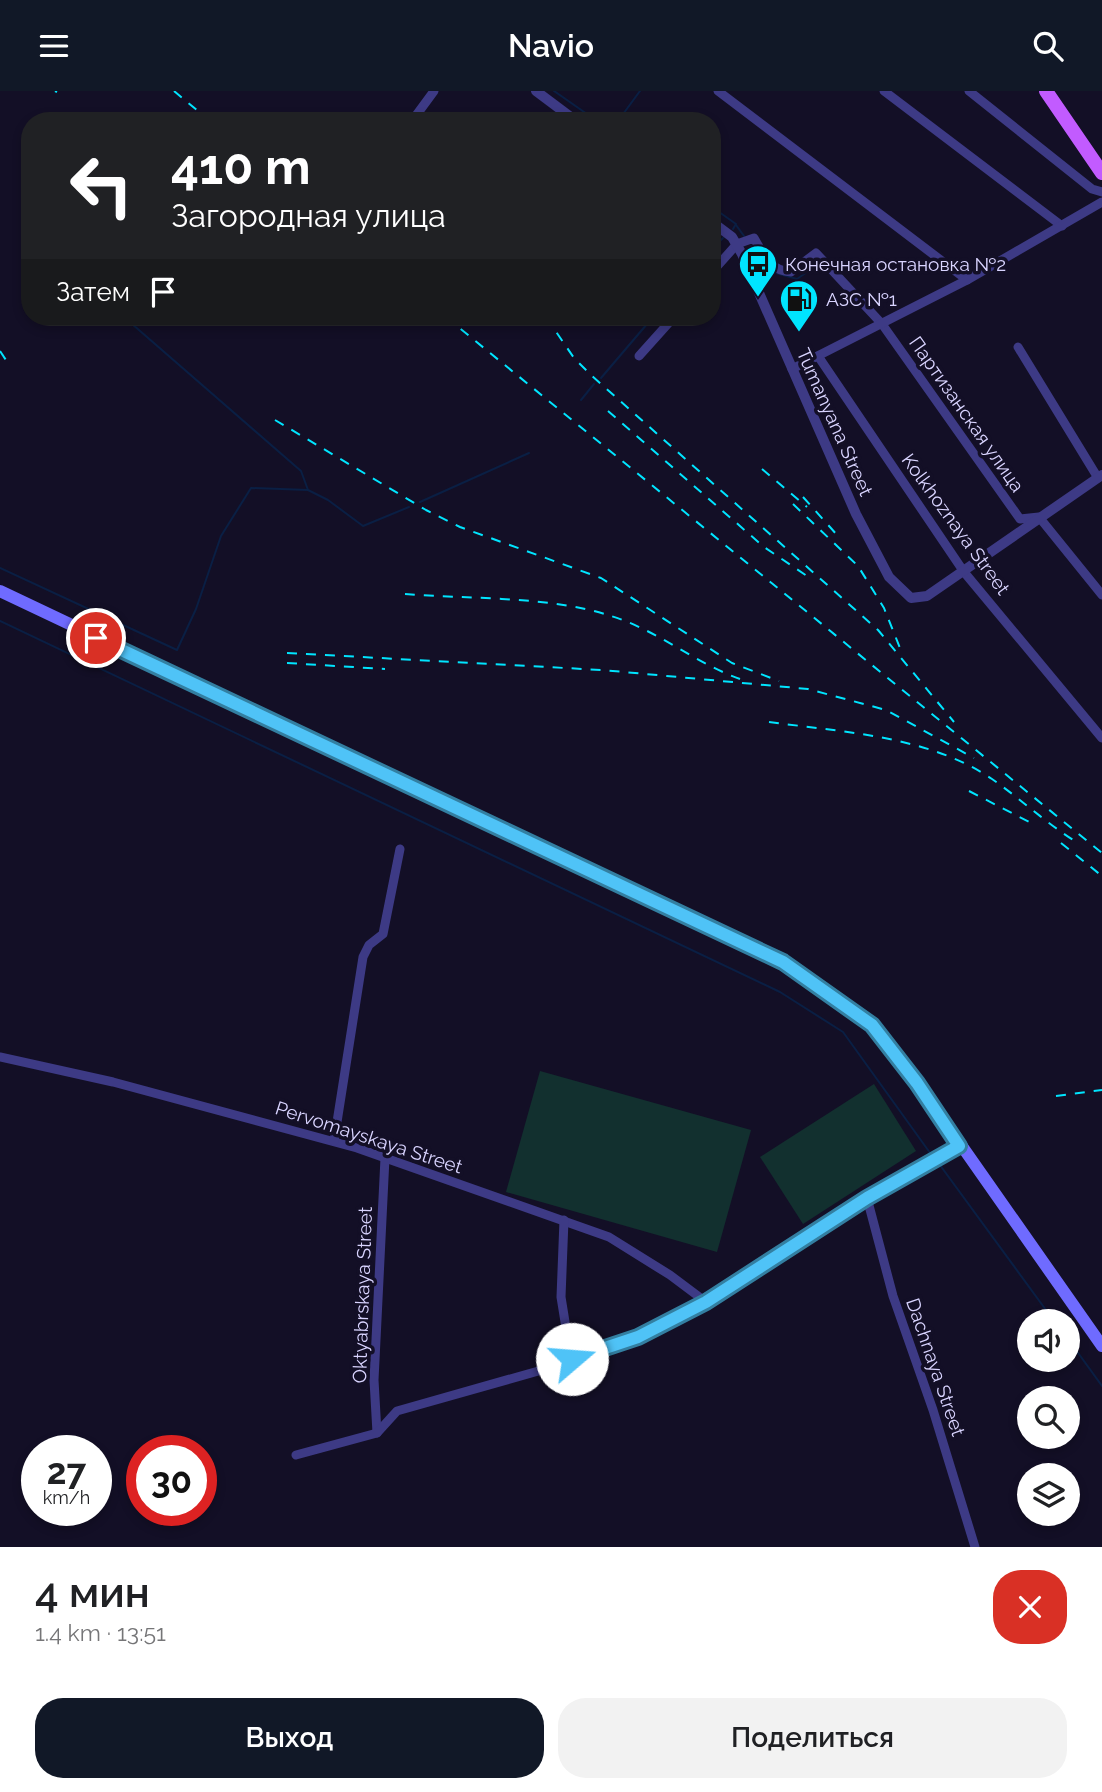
<!DOCTYPE html>
<html lang="ru">
<meta charset="utf-8">
<style>
body{margin:0;font-family:Raleway,sans-serif;background:#f2f2f2;color:#202124;height:100vh;display:flex;flex-direction:column;font-size:26px;white-space:nowrap}
*{box-sizing:border-box;margin:0}
p{font-size:23px;color:#757577}
.icon{flex:none;width:38px;height:38px;fill:none;stroke:currentColor;stroke-width:2;stroke-linecap:round;stroke-linejoin:round}
.map{position:relative;height:1456px;overflow:hidden}
.sheet{display:flex;flex-direction:column;background:#fff;flex:1}
.sheet>*{flex:none}
.top-card{position:absolute;left:21px;top:21px;width:700px;height:214px;border-radius:28px;box-shadow:0 4px 10px #0003;background:#202124;color:#fff;overflow:hidden}
.controls{position:absolute;left:1017px;top:1218px;display:grid;gap:14px}
.controls a{display:grid;place-items:center;width:63px;height:63px;border-radius:50%;background:#fff;box-shadow:0 4px 10px #0003;font-size:35px}
.speed{position:absolute;left:21px;top:1344px;display:flex;gap:14px;font-size:35px;font-weight:700;text-align:center}
.speed>*{display:grid;place-content:center;width:91px;height:91px;border-radius:50%;background:#fff;box-shadow:0 4px 10px #0003;line-height:1}
.speed small{font-size:18px;font-weight:400}
.speed .limit{border:10px solid #d22;background:#fff;color:#111}
.pin{position:absolute;display:grid;place-items:center;width:60px;height:60px;color:#fff;margin:-30px;border:4px solid #fff;border-radius:50%;box-shadow:0 2px 7px #0007}
.me{position:absolute;width:77px;margin:-38px;rotate:72deg;stroke-linejoin:round;filter:drop-shadow(0 0 5px #0008)}
.turn{display:flex;align-items:center;gap:24px;height:147px;padding:0 35px;font-size:32px}
.turn .icon{width:91px;height:91px;stroke-width:2.5}
.turn b{display:block;font-size:49px;line-height:60px}
.then{display:flex;align-items:center;height:66px;padding:0 35px;background:#0003;gap:14px;font-size:26px}
.round{display:grid;place-items:center;flex:none;width:74px;height:74px;border-radius:28px;background:#f2f2f2}
.headline{display:flex;align-items:center;justify-content:space-between;height:119px;padding:0 35px}
h1{font-size:42px;font-weight:600;line-height:52px}
.action{display:flex;gap:14px;margin-top:auto;padding:14px 35px}
.action a{flex:1;height:80px;border-radius:28px;background:#111827;color:#fff;font-size:28px;font-weight:600;line-height:80px;text-align:center}
.action a+a{background:#f2f2f2;color:#202124}
header{display:flex;justify-content:space-between;align-items:center;height:91px;padding:0 35px;background:#111827;color:#fff;font-size:32px;font-weight:600}
.map>svg:first-child{display:block}
.green{fill:#12302f}
.lines{fill:none;stroke-linecap:round;stroke-linejoin:round}
.stream{stroke:#0a1f44;stroke-width:2}
.minor{stroke:#3d3a85;stroke-width:9}
.tertiary{stroke:#3d3a85;stroke-width:10}
.secondary{stroke:#6f6bff;stroke-width:12}
.primary{stroke:#c25bff;stroke-width:14}
.rail{stroke:#00e5ff;stroke-width:2;stroke-dasharray:10 9;stroke-linecap:butt}
.route-casing{stroke:#337fa1;stroke-width:18}
.route{stroke:#4fc3f7;stroke-width:12}
.labels{text-anchor:middle;stroke-width:7;stroke-linejoin:round;paint-order:stroke}
.poi-label{font-size:19px;fill:#d9d4ff;stroke:#130f26;text-anchor:start}
.street-label{font-size:19px;fill:#d9d4ff;stroke:#130f26}
</style>
<header><svg class="icon" aria-label="menu" viewBox="0 0 24 24"><path d="M4 6h16M4 12h16M4 18h16"/></svg>Navio<svg class="icon" aria-label="search" viewBox="0 0 24 24"><circle cx="10" cy="10" r="6"/><path d="M15 15l6 6"/></svg></header>
<div class="map">
<svg width="1102" height="1456" viewBox="0 0 1102 1456">
<rect width="100%" height="100%" fill="#130f26"/>
<g class="green">
<path d="M540 980 751 1039 717 1161 506 1101Z"/>
<path d="M874 993 916 1060 803 1133 760 1066Z"/>
</g>
<g class="lines">
<g class="stream">
<path d="M554 0 597 30"/>
<path d="M618 30 640 0"/>
<path d="M712 116 736 133 733 138"/>
<path d="M736 134 744 145"/>
<path d="M751 155 769 180 797 188 807 181"/>
<path d="M712 158 723 147"/>
<path d="M124 226 301 380 308 399"/>
<path d="M601 287 653 226"/>
<path d="M581 309 594 293"/>
<path d="M420 411 529 362"/>
<path d="M0 477 177 559 196 518 221 445 251 397 308 399 328 409 363 435 409 416"/>
<path d="M0 530 780 901 843 941 933 1066"/>
<path d="M937 1070 1054 1230"/>
<path d="M1068 1248 1102 1295"/>
</g>
<g class="minor">
<path d="M718 0 967 189"/>
<path d="M884 0 1062 135"/>
<path d="M969 0 1092 98 1102 101"/>
<path d="M412 30 434 0"/>
<path d="M712 181 737 153 754 147C764 164 770 180 791 181L816 162 882 233 1020 428 1039 426 1102 504"/>
<path d="M1018 256 1098 387"/>
<path d="M639 265 674 226"/>
<path d="M818 265 964 481 1102 647"/>
<path d="M792 278 967 189 1102 111"/>
<path d="M0 966 113 991 357 1057 609 1146 670 1184 706 1211"/>
<path d="M334 1050 363 866 369 854 383 843 400 758"/>
<path d="M867 1107 893 1205 933 1319 975 1456"/>
<path d="M564 1129 561 1206 571 1268"/>
<path d="M377 1342 374 1289 385 1067"/>
<path d="M296 1364 377 1342 397 1320 549 1277 638 1246 706 1211 867 1107 959 1055"/>
</g>
<g class="tertiary">
<path d="M536 0 576 30"/>
<path d="M712 131 732 146 742 163 856 423 889 486 911 507 927 505 1102 384"/>
</g>
<path class="secondary" d="M0 500 783 871 872 934 917 991 1102 1255"/>
<path class="primary" d="M1046 0 1102 82"/>
<g class="rail">
<path d="M55 0 57 1"/>
<path d="M174 0 210 30"/>
<path d="M446 226 1102 762"/>
<path d="M546 226 574 267 592 285 878 539 954 631"/>
<path d="M0 260 6 269"/>
<path d="M608 320 764 456 807 485"/>
<path d="M275 329 426 419 460 436 601 487 732 572 779 590"/>
<path d="M762 378 807 416"/>
<path d="M803 406 838 445"/>
<path d="M793 413 858 475 884 517 900 557"/>
<path d="M405 503C468 508 552 505 611 525 657 539 695 572 740 588"/>
<path d="M287 562 602 579 808 598 886 619 974 667"/>
<path d="M287 572 385 578"/>
<path d="M769 631C843 641 929 645 992 688 1022 709 1047 733 1078 752"/>
<path d="M969 700 1035 734"/>
<path d="M1061 752 1102 785"/>
<path d="M1056 1005 1102 999"/>
</g>
</g>
<g class="lines">
<g class="route-casing">
<path id="route" d="M96 547 783 871 872 934 917 992 959 1055 867 1107 706 1211 638 1246 572 1268"/>
</g>
<use href="#route" class="route"/>
</g>
<defs>
<g id="bus-pin" transform="scale(2.0125)"><path d="M0 17L-7.5 6A9.5 9.5 0 1 1 7.5 6Z" fill="#00e5ff" stroke="#130f26"/><path d="M-5-6H5V4H4V6H2V4H-2V6H-4V4H-5ZM-3.5-4V0h7V-4ZM-3.5 1.2v1.5H-2V1.2ZM2 1.2v1.5H3.5V1.2Z" fill="#111"/></g>
<g id="fuel-pin" transform="scale(2.0125)"><path d="M0 17L-7.5 6A9.5 9.5 0 1 1 7.5 6Z" fill="#00e5ff" stroke="#130f26"/><path d="M-5.5-6h7V0h2V4h1.3V-2.5L3-4.5l.8-.8L6-3V5H2.5V1h-1V6h-7ZM-4.2-4.7v3.2H.2V-4.7Z" fill="#111"/></g>
</defs>
<g fill-rule="evenodd">
<use href="#bus-pin" x="758" y="173"/>
<use href="#fuel-pin" x="799" y="208"/>
</g>
<g class="labels">
<g class="poi-label">
<text x="785" y="180">Конечная остановка №2</text>
<text x="826" y="215">АЗС №1</text>
</g>
<g class="street-label">
<text transform="translate(967 323) rotate(55)" y="7">Партизанская улица</text>
<text transform="translate(835 331) rotate(66)" y="7">Tumanyana Street</text>
<text transform="translate(956 433) rotate(54)" y="7">Kolkhoznaya Street</text>
<text transform="translate(369 1046) rotate(18)" y="7">Pervomayskaya Street</text>
<text transform="translate(362 1204) rotate(-88)" y="7">Oktyabrskaya Street</text>
<text transform="translate(936 1276) rotate(71)" y="7">Dachnaya Street</text>
</g>
</g>
</svg>
<div class="controls">
<a><svg class="icon" aria-label="sound" viewBox="0 0 24 24"><path d="M4 9h4l5-4v14l-5-4H4zM17 9q2 3 0 6"/></svg></a>
<a><svg class="icon" aria-label="search" viewBox="0 0 24 24"><circle cx="10" cy="10" r="6"/><path d="M15 15l6 6"/></svg></a>
<a><svg class="icon" aria-label="layers" viewBox="0 0 24 24"><path d="M12 4l9 5-9 5-9-5zM3 14l9 5 9-5"/></svg></a>
</div>
<div class="speed"><div>27<small>km/h</small></div><div class="limit">30</div></div>
<div class="pin" style="left:96px;top:547px;background:#d93025"><svg class="icon" aria-label="arrive" viewBox="0 0 24 24"><path d="M6 21V4h12l-3 4 3 4H6"/></svg></div>
<svg class="me" style="left:572px;top:1268px" viewBox="-20 -20 40 40"><circle r="19" fill="#fff"/><path d="M0-13L10 11 0 6-10 11z" fill="#4fc3f7"/></svg>
<div class="top-card">
<div class="turn"><svg class="icon" aria-label="left" viewBox="0 0 24 24"><path d="M17 20v-9H6M10 6l-5 5 5 5"/></svg><div><b>410 m</b>Загородная улица</div></div>
<div class="then">Затем<svg class="icon" aria-label="arrive" viewBox="0 0 24 24"><path d="M6 21V4h12l-3 4 3 4H6"/></svg></div>
</div>
</div>
<section class="sheet">
<div class="headline"><div><h1>4 мин</h1><p>1.4 km · 13:51</p></div><a class="round" style="background:#d93025;color:#fff"><svg class="icon" aria-label="close" viewBox="0 0 24 24"><path d="M6 6l12 12M18 6L6 18"/></svg></a></div>
<div class="action"><a>Выход</a><a>Поделиться</a></div>
</section>
